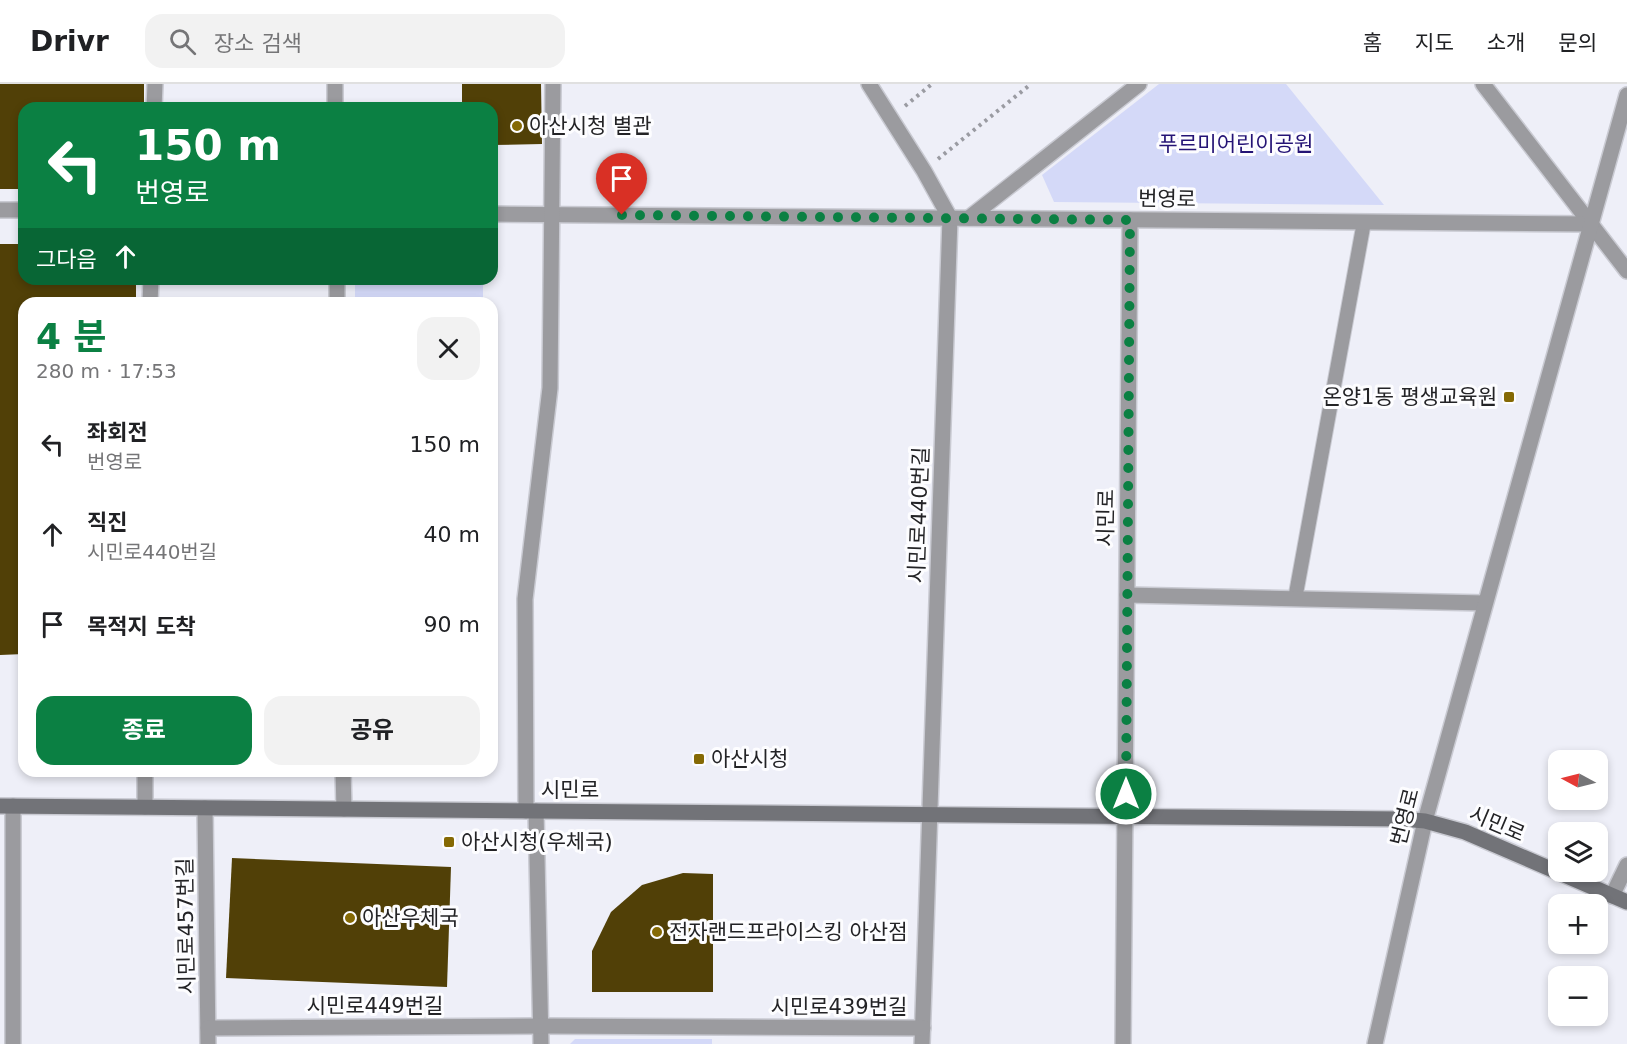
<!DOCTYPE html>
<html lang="ko">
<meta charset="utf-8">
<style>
body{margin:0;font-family:"DejaVu Sans","Noto Sans KR",sans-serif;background:#f2f2f2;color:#202124;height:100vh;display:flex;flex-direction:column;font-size:22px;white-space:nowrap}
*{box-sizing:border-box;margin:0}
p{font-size:20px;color:#757577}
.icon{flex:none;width:33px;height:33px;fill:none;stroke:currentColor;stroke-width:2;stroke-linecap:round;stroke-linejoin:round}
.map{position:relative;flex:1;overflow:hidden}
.details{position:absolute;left:18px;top:213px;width:480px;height:480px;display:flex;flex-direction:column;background:#fff;border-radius:18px;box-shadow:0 3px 9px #0003}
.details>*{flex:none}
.guide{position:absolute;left:18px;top:18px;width:480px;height:183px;border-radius:18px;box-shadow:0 3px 9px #0003;background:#0b8043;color:#fff;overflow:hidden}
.needle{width:39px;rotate:277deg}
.buttons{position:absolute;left:1548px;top:666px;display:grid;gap:12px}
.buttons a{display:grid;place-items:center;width:60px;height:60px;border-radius:12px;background:#fff;box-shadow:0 3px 9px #0003;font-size:30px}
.pin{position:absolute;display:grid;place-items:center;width:51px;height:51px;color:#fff;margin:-62px -26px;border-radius:50% 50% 50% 0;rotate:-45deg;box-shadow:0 0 6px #0007}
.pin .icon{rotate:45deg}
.me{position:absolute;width:66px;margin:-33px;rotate:0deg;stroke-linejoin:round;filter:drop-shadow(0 0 4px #0008)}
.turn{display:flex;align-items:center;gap:21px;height:126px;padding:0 18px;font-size:27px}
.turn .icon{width:78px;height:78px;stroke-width:2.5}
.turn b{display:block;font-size:42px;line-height:51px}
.then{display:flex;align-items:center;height:57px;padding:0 18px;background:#0003;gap:12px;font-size:22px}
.round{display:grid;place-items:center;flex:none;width:63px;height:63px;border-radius:18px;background:#f2f2f2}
.summary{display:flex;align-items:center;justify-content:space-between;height:102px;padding:0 18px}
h1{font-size:36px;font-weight:700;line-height:45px;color:#0b8043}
.cta{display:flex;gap:12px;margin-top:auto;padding:12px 18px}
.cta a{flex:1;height:69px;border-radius:18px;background:#0b8043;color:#fff;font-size:24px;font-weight:700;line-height:69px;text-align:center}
.cta a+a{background:#f2f2f2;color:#202124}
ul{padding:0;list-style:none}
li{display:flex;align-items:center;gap:18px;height:90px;padding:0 18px}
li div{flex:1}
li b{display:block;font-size:22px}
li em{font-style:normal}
header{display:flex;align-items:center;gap:36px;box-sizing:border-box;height:84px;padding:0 30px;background:#fff;border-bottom:2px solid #e0e0e0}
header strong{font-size:28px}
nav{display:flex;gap:33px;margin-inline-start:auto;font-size:21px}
.search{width:420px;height:54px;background:#f2f2f2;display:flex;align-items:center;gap:15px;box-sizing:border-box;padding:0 21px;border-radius:18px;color:#757577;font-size:22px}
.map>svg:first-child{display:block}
.green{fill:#d4d9f8}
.building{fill:#514007}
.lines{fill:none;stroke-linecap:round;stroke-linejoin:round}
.service-casing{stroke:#c9cad2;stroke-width:16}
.minor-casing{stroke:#c9cad2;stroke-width:18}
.tertiary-casing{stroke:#c9cad2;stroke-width:18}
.secondary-casing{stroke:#c9cad2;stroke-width:18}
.path{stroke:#9a9ba2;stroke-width:4;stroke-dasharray:3 4.5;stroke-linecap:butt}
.service{stroke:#9b9b9f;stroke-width:14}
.minor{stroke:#9b9b9f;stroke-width:15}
.tertiary{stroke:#9b9b9f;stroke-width:15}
.secondary{stroke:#727378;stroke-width:15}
.route{stroke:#0b8043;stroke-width:10;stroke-dasharray:0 18}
.poi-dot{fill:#856904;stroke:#fdfdff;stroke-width:2}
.labels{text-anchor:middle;stroke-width:6;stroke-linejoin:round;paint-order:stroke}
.poi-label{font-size:21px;fill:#232326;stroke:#fdfdff;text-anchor:start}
.park-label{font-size:21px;fill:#241375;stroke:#fdfdff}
.street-label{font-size:21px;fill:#232326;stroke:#fdfdff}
</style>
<header>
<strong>Drivr</strong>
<div class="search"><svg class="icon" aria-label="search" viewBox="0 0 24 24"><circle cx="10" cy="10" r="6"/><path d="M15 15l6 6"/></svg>장소 검색</div>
<nav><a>홈</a><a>지도</a><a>소개</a><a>문의</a></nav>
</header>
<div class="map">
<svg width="1627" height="960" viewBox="0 0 1627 960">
<rect width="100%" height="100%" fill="#eeeff8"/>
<g class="green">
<path d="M1159 0H1286L1384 121 1054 118 1042 91Z"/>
<rect x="355" y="195" width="128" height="24"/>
<path d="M575 955H712V960H570Z"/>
</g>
<g class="building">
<path d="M0 0H144V24H24V105H0Z"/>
<path d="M462 0H541L542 60 492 61V24H462Z"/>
<path d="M0 160H24V195H136V219H24V570L0 571Z"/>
<path d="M232 774 451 783 447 903 226 894Z"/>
<path d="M683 789 713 790V908H592V867L611 828 642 801Z"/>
</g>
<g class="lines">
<g class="service-casing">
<path id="service" d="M1295 515 1364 138"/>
</g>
<g class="minor-casing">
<g id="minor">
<path d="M335 0V24"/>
<path d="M869 0 924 87 950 134 922 960"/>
<path d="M1483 0 1627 187"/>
<path d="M154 24 155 0"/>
<path d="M0 126H24"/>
<path d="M492 130 1592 140"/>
<path d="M969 134 1139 0"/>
<path d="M337 195V219"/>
<path d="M150 219 151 195"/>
<path d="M1127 511 1485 519"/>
<path d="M343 687 344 725"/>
<path d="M145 723V687"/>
<path d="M205 724 208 960"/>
<path d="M526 727 525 515 550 304 553 0"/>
<path d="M536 727 541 960"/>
<path d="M1612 812 1627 781"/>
<path d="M208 944 541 942 923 944"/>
<path d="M13 960V722"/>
<path d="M1123 960 1130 136"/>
</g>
</g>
<g class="tertiary-casing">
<path id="tertiary" d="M1375 960 1425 737 1627 11"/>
</g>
<g class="secondary-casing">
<path id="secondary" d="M0 722 1402 735 1425 737 1465 748 1627 818"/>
</g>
<g class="path">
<path d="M905 22 932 0"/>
<path d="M938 75 1031 0"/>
</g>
<use href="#service" class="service"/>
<use href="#minor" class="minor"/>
<use href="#tertiary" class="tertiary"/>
<use href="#secondary" class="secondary"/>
</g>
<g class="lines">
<path class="route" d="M622 131 1130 136 1126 710"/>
</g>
<g class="poi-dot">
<circle cx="517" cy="42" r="6"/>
<rect x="1503" y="307" width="12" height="12" rx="3"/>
<rect x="693" y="669" width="12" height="12" rx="3"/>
<rect x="443" y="752" width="12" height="12" rx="3"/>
<circle cx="350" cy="834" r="6"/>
<circle cx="657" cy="848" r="6"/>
</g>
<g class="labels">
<g class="poi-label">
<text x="529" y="49">아산시청 별관</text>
<text x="1497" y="320" text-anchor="end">온양1동 평생교육원</text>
<text x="711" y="682">아산시청</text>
<text x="461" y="765">아산시청(우체국)</text>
<text x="362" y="841">아산우체국</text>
<text x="669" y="855">전자랜드프라이스킹 아산점</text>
</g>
<g class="park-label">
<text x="1236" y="67">푸르미어린이공원</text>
</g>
<g class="street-label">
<text transform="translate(1167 115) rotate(1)" y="7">번영로</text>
<text transform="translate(919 431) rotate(-88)" y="7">시민로440번길</text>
<text transform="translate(1106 434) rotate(-89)" y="7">시민로</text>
<text x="570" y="713">시민로</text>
<text transform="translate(1405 733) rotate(-76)" y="7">번영로</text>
<text transform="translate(1497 740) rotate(23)" y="7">시민로</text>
<text transform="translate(186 842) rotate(-91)" y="7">시민로457번길</text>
<text x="375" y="929">시민로449번길</text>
<text x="839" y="930">시민로439번길</text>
</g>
</g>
</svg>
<div class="buttons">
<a><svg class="needle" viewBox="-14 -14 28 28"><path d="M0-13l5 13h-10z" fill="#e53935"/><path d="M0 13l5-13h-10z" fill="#757577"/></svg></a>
<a><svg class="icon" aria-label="layers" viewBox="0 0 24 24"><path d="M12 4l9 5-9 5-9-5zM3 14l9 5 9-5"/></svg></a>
<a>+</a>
<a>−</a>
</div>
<div class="pin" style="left:622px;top:131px;background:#d93025"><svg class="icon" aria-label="arrive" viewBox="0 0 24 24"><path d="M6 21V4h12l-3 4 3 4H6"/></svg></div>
<svg class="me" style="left:1126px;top:710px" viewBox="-20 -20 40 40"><circle r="17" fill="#0b8043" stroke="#fff" stroke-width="3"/><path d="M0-11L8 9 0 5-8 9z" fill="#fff"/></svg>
<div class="guide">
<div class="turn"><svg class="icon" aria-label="left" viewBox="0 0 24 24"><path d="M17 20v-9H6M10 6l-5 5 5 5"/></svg><div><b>150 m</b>번영로</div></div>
<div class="then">그다음<svg class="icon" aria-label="ahead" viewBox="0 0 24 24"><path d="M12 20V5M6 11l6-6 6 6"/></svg></div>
</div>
<section class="details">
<div class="summary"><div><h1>4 분</h1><p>280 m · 17:53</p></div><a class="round"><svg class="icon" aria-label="close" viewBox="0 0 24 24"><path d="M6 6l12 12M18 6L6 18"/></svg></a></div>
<ul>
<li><svg class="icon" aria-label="left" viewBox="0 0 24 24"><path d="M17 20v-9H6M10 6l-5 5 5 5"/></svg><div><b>좌회전</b><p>번영로</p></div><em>150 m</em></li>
<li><svg class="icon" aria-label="ahead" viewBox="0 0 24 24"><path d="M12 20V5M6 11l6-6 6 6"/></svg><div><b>직진</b><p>시민로440번길</p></div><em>40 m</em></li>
<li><svg class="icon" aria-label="arrive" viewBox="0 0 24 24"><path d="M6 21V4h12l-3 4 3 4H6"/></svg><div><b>목적지 도착</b></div><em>90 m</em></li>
</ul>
<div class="cta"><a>종료</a><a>공유</a></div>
</section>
</div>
